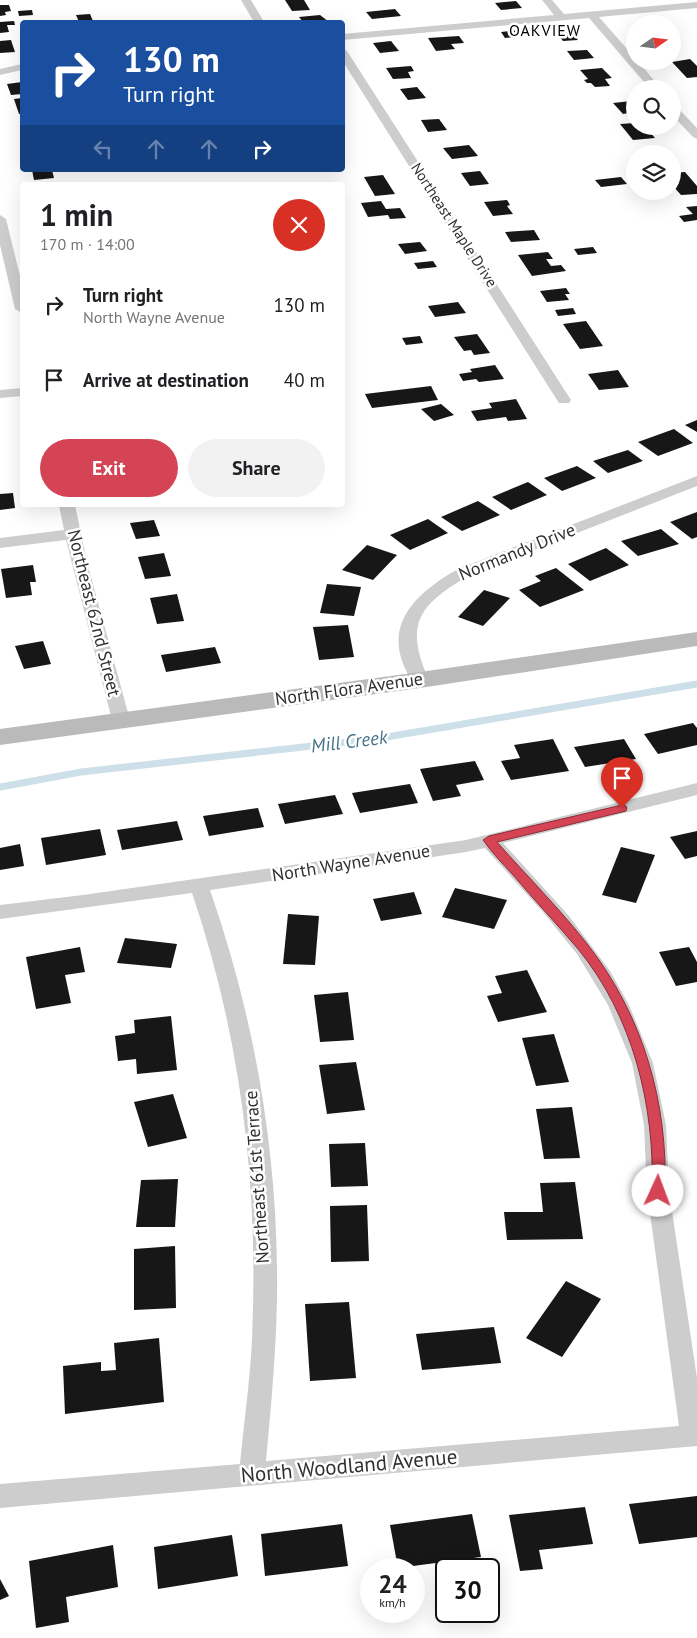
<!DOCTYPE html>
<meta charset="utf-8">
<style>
body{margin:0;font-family:"PT Sans",sans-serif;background:#f2f2f2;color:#202124;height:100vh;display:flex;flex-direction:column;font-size:19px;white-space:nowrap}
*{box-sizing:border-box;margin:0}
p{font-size:16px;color:#757577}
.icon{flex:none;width:28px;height:28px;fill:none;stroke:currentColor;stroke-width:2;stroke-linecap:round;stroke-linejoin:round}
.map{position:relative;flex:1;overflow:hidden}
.panel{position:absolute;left:20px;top:182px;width:325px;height:325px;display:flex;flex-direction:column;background:#fff;border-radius:5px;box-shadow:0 5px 20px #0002}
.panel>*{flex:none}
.guide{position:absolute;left:20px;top:20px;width:325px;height:152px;border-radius:5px;box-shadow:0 5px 20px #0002;background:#1a4fa0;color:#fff;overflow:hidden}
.needle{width:32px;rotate:76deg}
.controls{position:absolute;left:626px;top:15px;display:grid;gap:10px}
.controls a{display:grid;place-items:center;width:55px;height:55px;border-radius:50%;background:#fff;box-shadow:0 5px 20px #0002;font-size:25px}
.speed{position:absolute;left:360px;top:1558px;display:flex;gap:10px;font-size:25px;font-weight:700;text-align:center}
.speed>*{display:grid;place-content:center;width:65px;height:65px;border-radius:50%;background:#fff;box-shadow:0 5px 20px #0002;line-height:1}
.speed small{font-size:12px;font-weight:400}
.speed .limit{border:2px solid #111;border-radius:8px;background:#fff;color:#111}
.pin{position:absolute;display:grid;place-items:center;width:42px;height:42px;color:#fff;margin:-51px -21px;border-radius:50% 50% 50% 0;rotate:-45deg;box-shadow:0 0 5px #0007}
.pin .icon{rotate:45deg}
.me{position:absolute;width:55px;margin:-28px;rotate:2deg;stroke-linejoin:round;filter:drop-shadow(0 0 4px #0008)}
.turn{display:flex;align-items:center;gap:18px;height:105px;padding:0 20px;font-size:22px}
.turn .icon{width:65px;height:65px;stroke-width:2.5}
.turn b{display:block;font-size:35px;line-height:42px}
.lanes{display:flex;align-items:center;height:48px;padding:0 20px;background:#0003;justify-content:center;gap:25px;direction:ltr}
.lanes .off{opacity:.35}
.round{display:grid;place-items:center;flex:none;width:52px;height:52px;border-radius:26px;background:#f2f2f2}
.overview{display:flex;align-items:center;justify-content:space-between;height:85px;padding:0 20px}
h1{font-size:30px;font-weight:700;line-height:38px}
.cta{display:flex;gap:10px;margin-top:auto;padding:10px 20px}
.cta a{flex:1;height:58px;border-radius:30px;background:#d44455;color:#fff;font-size:20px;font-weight:700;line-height:58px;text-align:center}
.cta a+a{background:#f2f2f2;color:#202124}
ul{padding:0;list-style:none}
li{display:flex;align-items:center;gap:15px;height:75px;padding:0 20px}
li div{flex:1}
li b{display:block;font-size:19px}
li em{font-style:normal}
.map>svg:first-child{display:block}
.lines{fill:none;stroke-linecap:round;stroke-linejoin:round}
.stream{stroke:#cddfe9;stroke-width:7}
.building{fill:#171717}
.street{fill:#cdcdcd;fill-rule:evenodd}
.secondary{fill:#bababa;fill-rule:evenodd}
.route{fill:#d44455;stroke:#8a2c37}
.labels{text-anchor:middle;stroke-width:5;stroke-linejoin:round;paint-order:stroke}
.far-street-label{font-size:15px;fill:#303030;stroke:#fff}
.far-quarter-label{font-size:16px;letter-spacing:1px;fill:#000;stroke:#fff}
.street-label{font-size:18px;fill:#303030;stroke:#fff}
.water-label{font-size:19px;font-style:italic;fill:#45728a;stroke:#fff}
.near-street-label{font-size:21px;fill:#303030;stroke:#fff}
</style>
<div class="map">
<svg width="697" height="1638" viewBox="0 0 697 1638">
<rect width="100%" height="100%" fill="#fff"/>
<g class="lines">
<path class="stream" d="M0 787 81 772 375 739 697 684"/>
</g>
<g class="building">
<path d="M285 0H304L310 10 292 11Z"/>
<path d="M516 1 522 8 501 10 495 3Z"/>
<path d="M0 5H9L11 11 5 12 6 15 0 16Z"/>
<path d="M395 9 401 16 372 19 366 12Z"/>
<path d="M32 10 33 15 19 16 18 11Z"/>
<path d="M90 14 93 21 79 22 76 15Z"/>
<path d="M320 15 329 22H303L299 17Z"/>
<path d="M14 21 15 25H7L9 32 0 33V22Z"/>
<path d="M569 29 578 40 563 41 554 30Z"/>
<path d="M520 30 524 36 505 38 501 32Z"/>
<path d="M459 36 464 43 451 44 455 49 436 51 428 38Z"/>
<path d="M11 40 15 52 0 53V41Z"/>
<path d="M391 41 399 51 380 53 373 43Z"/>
<path d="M587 50 594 58 574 60 567 51Z"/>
<path d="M690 59 697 66V77L687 78 672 62Z"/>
<path d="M411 66 414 71 408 72 411 78 393 79 386 68Z"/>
<path d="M602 68 612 78 605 79 610 86 595 87 591 83H587L584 80 588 79 580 70Z"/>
<path d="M22 82V94L11 95 7 84Z"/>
<path d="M417 87 426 98 408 100 400 89Z"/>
<path d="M22 98V114H19L14 99Z"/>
<path d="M631 101 635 105V112L623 114 613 103Z"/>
<path d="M439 119 447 130 428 132 421 120Z"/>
<path d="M635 123V126H645L655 138 633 140 620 124Z"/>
<path d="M469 145 478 156 452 159 443 148Z"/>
<path d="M32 170H52L54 178 34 180Z"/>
<path d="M480 171 489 184 470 186 461 173Z"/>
<path d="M685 172 697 186V194L681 195 672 185V173Z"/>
<path d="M383 175 395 194 375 196 364 177Z"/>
<path d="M621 177 627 184 601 187 595 180Z"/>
<path d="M507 200 510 205 507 206 513 214 493 216 484 202Z"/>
<path d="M381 201 386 209 400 208 406 218 390 219 388 215 368 217 361 203Z"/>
<path d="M697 206V220L684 222 679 216 693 214 686 207Z"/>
<path d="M534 230 540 240 511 242 505 232Z"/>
<path d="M420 242 427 251 405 254 398 244Z"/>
<path d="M593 247 597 253 578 255 574 249Z"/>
<path d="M548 252 553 259H546L551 266 561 265 566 271 532 276 518 255Z"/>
<path d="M433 261 437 267 418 269 414 263Z"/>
<path d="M566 288 570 294H565L569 300 547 302 540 291Z"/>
<path d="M458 302 466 313 435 317 428 306Z"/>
<path d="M573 308 576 314 558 316 555 310Z"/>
<path d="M586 321 603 346 580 349 563 324Z"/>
<path d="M477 334 490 353 474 355 471 350 464 351 454 337Z"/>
<path d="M420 336 423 343 406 345 402 338Z"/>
<path d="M495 365 504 379 479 382 476 379 463 381 459 374 472 372 470 369Z"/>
<path d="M618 370 629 387 599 390 588 374Z"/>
<path d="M431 386 438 400 372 408 365 394Z"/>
<path d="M516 399 527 419 508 421 506 417 477 421 471 411 492 408 489 403Z"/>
<path d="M441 404 454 415 434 421 421 409Z"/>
<path d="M697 420V432L685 425Z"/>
<path d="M674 429 693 443 658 456 638 442Z"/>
<path d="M628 450 643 461 608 473 593 461Z"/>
<path d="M577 466 596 478 562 491 544 478Z"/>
<path d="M528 482 547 495 511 510 492 497Z"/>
<path d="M13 493 15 508 0 510V494Z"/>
<path d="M478 501 500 515 462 531 441 517Z"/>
<path d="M697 512V537L692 539 670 522Z"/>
<path d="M428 519 448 533 410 550 390 535Z"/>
<path d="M154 520 160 536 136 539 130 523Z"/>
<path d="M661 529 679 544 638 556 621 541Z"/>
<path d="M367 545 397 555 373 580 342 570Z"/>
<path d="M606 548 629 565 590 581 568 564Z"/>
<path d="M164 553 171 576 145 579 138 557Z"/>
<path d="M33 565 36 582H30L32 595 6 598 1 569Z"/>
<path d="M556 568 584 590 540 607 519 590 541 581 535 576Z"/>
<path d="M327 584 361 587 354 616 320 613Z"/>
<path d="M484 590 510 598 483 626 458 617Z"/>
<path d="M177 594 184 621 157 624 150 598Z"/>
<path d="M348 625 354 657 319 660 313 627Z"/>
<path d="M43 641 51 664 24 669 15 646Z"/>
<path d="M215 647 221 663 166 672 161 655Z"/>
<path d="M693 723 697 728V745L658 754 644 734Z"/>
<path d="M553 739 569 771 511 780 501 761 520 758 514 745Z"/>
<path d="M624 739 636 759 585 767 574 747Z"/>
<path d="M475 761 484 780 456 785 461 796 433 801 420 769Z"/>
<path d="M410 784 418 803 360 813 352 793Z"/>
<path d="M335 795 343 814 285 824 278 804Z"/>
<path d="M258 808 264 827 209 836 203 816Z"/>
<path d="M177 821 183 840 122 850 117 830Z"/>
<path d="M100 829 106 855 46 865 41 838Z"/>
<path d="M697 831V856L685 859 670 837Z"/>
<path d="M20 844 24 866 0 870V848Z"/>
<path d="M621 847 655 855 636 903 602 895Z"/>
<path d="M455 888 507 900 494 929 442 917Z"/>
<path d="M414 892 422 914 381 921 373 899Z"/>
<path d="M288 914 319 916 315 965 283 964Z"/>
<path d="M125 938 177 944 171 968 117 963Z"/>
<path d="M80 947 85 972 65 975 71 1003 36 1009 26 957Z"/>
<path d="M689 947 697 962V982L676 986 659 952Z"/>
<path d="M527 970 547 1012 498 1022 487 996 502 993 495 976Z"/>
<path d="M348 992 354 1040 320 1042 314 995Z"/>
<path d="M171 1016 177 1070 137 1074 136 1059 118 1061 115 1036 135 1033 134 1020Z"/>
<path d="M554 1034 569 1082 536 1086 522 1038Z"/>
<path d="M356 1062 365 1110 327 1114 319 1065Z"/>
<path d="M173 1094 187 1138 148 1147 134 1102Z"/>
<path d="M572 1107 580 1158 544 1159 536 1109Z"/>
<path d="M365 1143 368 1186 331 1187 329 1144Z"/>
<path d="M178 1179 175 1227H136L141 1180Z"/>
<path d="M575 1182 583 1239 507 1240 504 1212H543L540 1183Z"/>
<path d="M367 1205 369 1261 331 1262 330 1206Z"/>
<path d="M175 1246 176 1308 134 1310V1249Z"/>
<path d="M566 1281 601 1299 562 1357 526 1338Z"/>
<path d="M349 1302 356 1378 310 1381 305 1304Z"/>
<path d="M494 1327 501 1363 422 1370 416 1334Z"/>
<path d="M159 1338 164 1402 65 1414 63 1366 101 1362V1371L116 1370 114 1343Z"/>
<path d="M697 1496V1537L639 1544 629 1504Z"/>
<path d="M585 1507 593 1544 539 1550 543 1569 520 1571 509 1515Z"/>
<path d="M472 1514 481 1557 398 1568 390 1525Z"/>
<path d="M342 1524 348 1566 265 1576 261 1534Z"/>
<path d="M232 1535 238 1576 158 1589 154 1547Z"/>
<path d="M113 1545 118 1587 66 1597 69 1622 36 1628 29 1561Z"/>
<path d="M0 1579 9 1596 0 1600Z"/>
</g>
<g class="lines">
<g class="street">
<path d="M241 0H251L264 22H254Z"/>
<path d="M542 0H552L564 14 697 2V8L599 17 635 58V61H638L661 89H650L589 18 342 40V34L554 15Z"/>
<path d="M342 48 347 51 571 400 569 403H559L557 400 342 60Z"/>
<path d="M22 64V70L0 75V69Z"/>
<path d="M672 105 676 106 697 128V139L693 137 672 115Z"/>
<path d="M0 215 6 219 22 284V313L15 309 0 245Z"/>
<path d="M22 388V396L0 398V390Z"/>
<path d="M697 476V486L470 575C420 604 403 623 429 680L426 684 420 685 414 684C377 630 412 595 458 569Z"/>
<path d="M59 505H75L87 562 130 720 127 724 121 726 115 724 112 720 66 540 0 548V538L64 530Z"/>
<path d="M697 783V795L503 843 569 916 610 971 629 1005 653 1063 666 1125 669 1191 697 1378V1446L0 1508V1484L240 1464C244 1422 250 1381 252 1339 259 1187 241 1037 192 893L0 919V905L83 895 466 840ZM485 848 543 912 577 954 608 1005 632 1063 644 1125 647 1191 679 1426 266 1461C271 1407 276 1353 277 1299 279 1159 256 1022 210 890L466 852Z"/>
</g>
<path class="secondary" d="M697 632V646L420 688 0 745V729L420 672Z"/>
</g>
<path class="route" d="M622 805 626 806 627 808 626 811 497 842C527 876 560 909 588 945 643 1016 668 1102 665 1191L663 1195 658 1196 654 1195 652 1191C655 1106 633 1016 578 949 557 924 534 900 513 875 503 864 492 853 483 840L489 836Z"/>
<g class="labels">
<g class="far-street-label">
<text transform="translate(454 225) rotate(57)" y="5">Northeast Maple Drive</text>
</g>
<g class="far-quarter-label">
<text x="545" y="36">OAKVIEW</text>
</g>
<g class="street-label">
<text transform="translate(517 552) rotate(-22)" y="6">Normandy Drive</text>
<text transform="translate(94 613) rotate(76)" y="6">Northeast 62nd Street</text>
<text transform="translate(349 689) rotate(-8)" y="6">North Flora Avenue</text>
<text transform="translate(351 863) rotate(-9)" y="6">North Wayne Avenue</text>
<text transform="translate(257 1177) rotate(-94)" y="6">Northeast 61st Terrace</text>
</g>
<g class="water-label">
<text transform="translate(349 741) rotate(-7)" y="7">Mill Creek</text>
</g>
<g class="near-street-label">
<text transform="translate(349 1466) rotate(-5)" y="7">North Woodland Avenue</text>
</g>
</g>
</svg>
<div class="controls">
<a><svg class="needle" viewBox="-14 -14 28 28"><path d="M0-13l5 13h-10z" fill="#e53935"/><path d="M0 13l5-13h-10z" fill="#757577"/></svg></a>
<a><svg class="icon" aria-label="search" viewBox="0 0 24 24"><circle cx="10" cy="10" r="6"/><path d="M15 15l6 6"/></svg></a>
<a><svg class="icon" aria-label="layers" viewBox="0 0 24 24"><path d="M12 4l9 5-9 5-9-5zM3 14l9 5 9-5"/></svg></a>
</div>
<div class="speed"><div>24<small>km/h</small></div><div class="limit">30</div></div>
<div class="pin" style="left:622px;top:808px;background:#d93025"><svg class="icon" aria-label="arrive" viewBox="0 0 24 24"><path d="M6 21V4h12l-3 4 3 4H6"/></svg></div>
<svg class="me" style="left:658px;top:1191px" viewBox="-20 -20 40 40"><circle r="19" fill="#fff"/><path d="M0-13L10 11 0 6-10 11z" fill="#d44455"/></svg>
<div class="guide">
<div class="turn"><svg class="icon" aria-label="right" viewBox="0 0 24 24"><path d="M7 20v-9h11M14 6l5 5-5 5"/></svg><div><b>130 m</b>Turn right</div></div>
<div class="lanes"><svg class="icon off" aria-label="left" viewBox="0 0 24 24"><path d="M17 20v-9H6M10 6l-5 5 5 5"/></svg><svg class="icon off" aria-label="ahead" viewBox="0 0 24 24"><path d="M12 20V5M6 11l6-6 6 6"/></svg><svg class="icon off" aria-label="ahead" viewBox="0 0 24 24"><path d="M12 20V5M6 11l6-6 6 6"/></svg><svg class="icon" aria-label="right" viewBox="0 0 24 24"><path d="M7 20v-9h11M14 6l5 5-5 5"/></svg></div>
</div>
<section class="panel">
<div class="overview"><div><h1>1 min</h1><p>170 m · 14:00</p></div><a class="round" style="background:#d93025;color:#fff"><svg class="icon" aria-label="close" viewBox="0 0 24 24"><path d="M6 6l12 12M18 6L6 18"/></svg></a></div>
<ul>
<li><svg class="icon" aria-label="right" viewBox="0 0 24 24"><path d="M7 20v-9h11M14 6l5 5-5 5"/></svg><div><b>Turn right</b><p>North Wayne Avenue</p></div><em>130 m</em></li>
<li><svg class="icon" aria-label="arrive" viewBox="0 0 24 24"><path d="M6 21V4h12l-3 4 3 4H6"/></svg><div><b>Arrive at destination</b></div><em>40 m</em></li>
</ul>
<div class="cta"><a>Exit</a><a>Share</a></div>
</section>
</div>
